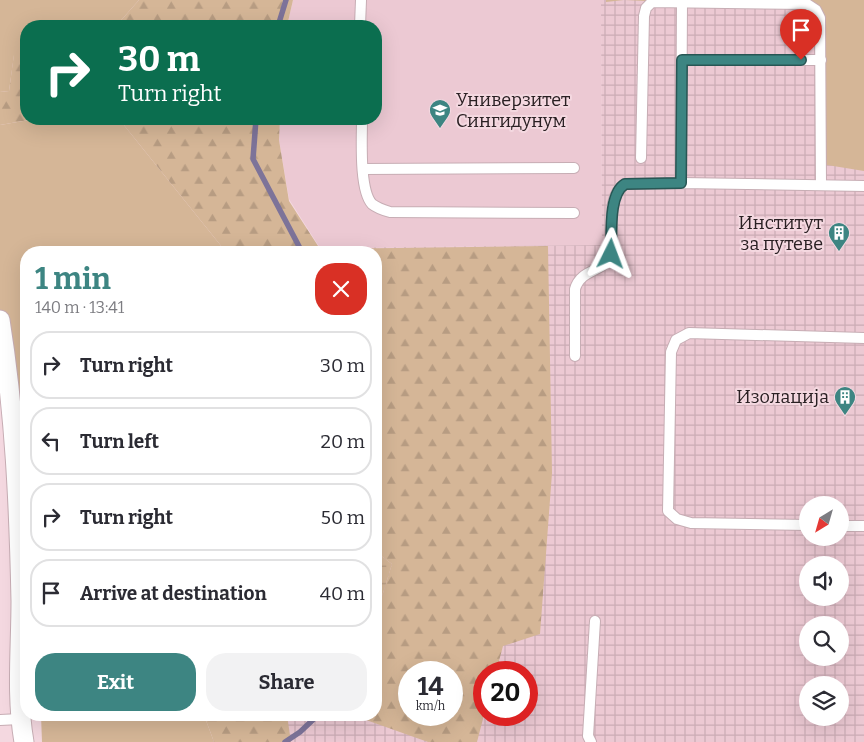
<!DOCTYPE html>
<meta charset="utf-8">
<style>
body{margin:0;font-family:Bitter,serif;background:#f2f2f3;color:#2b2b33;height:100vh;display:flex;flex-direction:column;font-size:19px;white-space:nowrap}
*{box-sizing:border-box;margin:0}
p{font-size:16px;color:#7c7c81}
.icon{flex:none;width:28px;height:28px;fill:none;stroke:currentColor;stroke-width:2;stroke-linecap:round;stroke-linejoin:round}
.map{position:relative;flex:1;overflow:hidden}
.details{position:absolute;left:20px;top:246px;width:362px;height:475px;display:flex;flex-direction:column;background:#fff;border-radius:20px;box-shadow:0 5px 20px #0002}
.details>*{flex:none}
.top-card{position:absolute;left:20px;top:20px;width:362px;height:105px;border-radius:20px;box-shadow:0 5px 20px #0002;background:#0b6e4f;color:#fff;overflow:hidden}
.needle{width:32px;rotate:217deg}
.controls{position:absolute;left:799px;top:496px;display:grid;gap:10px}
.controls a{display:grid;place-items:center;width:50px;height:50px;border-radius:50%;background:#fff;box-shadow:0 5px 20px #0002;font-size:25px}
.speed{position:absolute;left:398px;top:661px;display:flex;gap:10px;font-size:25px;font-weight:700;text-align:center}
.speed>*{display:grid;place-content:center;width:65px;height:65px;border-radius:50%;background:#fff;box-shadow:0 5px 20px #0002;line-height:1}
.speed small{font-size:12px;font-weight:400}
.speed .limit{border:8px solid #d22;background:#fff;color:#111}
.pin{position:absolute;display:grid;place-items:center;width:42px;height:42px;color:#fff;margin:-51px -21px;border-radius:50% 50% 50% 0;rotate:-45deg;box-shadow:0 0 5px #0007}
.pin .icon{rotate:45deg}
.me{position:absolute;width:55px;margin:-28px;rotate:3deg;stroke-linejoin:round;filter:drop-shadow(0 0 4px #0008)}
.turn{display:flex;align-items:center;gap:18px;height:105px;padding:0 15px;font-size:22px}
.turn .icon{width:65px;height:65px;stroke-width:2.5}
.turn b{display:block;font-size:35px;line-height:42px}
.round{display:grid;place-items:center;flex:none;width:52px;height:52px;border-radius:20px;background:#f2f2f3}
.summary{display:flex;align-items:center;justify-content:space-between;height:85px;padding:0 15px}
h1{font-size:30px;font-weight:700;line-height:38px;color:#3d8582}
.button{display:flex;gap:10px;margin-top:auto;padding:10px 15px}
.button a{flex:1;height:58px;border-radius:20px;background:#3d8582;color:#fff;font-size:20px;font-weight:700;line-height:58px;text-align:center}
.button a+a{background:#f2f2f3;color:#2b2b33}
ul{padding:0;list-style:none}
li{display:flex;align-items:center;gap:15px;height:68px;margin:0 10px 8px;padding:0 5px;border:2px solid #e1e1e2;border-radius:20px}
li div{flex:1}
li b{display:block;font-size:19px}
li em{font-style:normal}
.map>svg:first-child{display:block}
.built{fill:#ecc9d3}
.industrial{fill:url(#industrial-grid);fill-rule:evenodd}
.green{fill:#d5b697}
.forest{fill:url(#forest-firs);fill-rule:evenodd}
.wetland{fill:url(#wetland-marsh)}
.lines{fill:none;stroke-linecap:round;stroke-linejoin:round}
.stream{stroke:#7d7399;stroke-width:5.5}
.service-casing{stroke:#c7adb4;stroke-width:12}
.minor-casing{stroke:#c7adb4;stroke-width:21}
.service{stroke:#fff;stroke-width:10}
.minor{stroke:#fff;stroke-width:19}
.route-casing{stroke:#285654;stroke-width:12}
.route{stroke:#3d8582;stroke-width:9}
.labels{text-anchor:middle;stroke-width:4;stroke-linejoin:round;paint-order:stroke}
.poi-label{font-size:18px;fill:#2a2023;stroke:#f4d8e0;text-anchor:end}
</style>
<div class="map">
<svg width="864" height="742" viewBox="0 0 864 742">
<defs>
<pattern id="industrial-grid" width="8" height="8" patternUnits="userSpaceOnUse" patternTransform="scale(1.25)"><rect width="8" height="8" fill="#ecc9d3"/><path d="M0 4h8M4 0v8" fill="none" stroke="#cbacb5"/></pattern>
<pattern id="forest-firs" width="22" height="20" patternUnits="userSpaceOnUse" patternTransform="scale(1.25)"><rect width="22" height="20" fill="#d5b697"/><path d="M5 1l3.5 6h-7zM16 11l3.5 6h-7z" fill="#b79c82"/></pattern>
<pattern id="wetland-marsh" width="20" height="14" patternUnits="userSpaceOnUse" patternTransform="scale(1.25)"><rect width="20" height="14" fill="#d5b697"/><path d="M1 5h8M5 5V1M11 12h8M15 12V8" fill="none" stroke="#b79c82"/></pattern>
</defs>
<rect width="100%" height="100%" fill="#f4d8e0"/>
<path class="built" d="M293 0H601L602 245 320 248 289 199 279 140 280 119H376V26H287Z"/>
<path class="industrial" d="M601 0H864V742H231L234 715H376V252H320V248L602 245ZM808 505H840V538H808ZM808 565H840V598H808ZM808 625H840V658H808ZM409 672H451V715H409ZM484 672H526V715H484ZM808 685H840V718H808Z"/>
<g class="green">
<path d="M0 0H139L116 26H26V54L14 55 9 91 0 92Z"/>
<path d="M606 0H864V171L821 164 816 9 624 0 606 2Z"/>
<path d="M35 119H119L226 252H26V456L17 455 0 320V125Z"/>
<path d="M41 715H116L121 721 204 715 214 742H42Z"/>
</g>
<g class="forest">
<path d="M139 0H293L287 26H116Z"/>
<path d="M14 54H26V119H35L0 125V92L9 91Z"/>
<path d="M119 119H280L279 140 289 201 320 249 548 246 552 473 540 634 503 646 496 672H484V715L477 742H428L352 715H376V616L392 564 376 552V252H226ZM409 672H451V715H409Z"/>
<path d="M204 715H287L291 742H214Z"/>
</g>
<path class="wetland" d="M376 552 392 564 376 616Z"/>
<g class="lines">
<g class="stream">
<path d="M278 26 286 0"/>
<path d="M256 119 253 159 302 252"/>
<path d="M285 742 300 732 318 715"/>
</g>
<g class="service-casing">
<g id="service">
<path d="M360 26 361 0"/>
<path d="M682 60H821"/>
<path d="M362 119C362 138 359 190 372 204 377 208 383 210 390 212L574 213"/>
<path d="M641 158 644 16 646 8 652 2 807 4 816 10 820 18 821 185"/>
<path d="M363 169 574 168"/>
<path d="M681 183 682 2"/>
<path d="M575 356V289C581 268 604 273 610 255 617 234 603 198 625 184L681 183 864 186"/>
<path d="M808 525 691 523 677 519 668 511 671 352 676 340 689 333 864 338"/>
<path d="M840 526H864"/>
<path d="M0 720 20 719"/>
<path d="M591 742 588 736 595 621"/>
</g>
</g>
<g class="minor-casing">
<path id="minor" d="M0 320C15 413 19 507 21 601 21 648 16 696 24 742"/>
</g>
<use href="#service" class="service"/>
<use href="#minor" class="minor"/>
</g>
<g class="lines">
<g class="route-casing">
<path id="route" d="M611 254C612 236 608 194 625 184L681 183 682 60H801"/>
</g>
<use href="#route" class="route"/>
</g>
<defs>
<g id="university-pin" transform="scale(1.125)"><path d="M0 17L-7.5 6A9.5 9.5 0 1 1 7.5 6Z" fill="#3d8582" stroke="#f4d8e0"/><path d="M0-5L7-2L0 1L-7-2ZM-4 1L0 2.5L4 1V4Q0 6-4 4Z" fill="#fff"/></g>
<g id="building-pin" transform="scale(1.125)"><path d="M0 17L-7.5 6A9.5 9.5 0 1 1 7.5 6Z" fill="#3d8582" stroke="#f4d8e0"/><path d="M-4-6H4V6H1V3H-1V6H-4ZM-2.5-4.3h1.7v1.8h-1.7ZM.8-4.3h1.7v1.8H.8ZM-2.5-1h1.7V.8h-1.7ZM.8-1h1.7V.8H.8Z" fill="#fff"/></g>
</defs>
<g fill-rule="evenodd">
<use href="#university-pin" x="440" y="110"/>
<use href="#building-pin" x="839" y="233"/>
<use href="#building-pin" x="845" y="397"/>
</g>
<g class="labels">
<g class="poi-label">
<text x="456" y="106" text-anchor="start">Универзитет<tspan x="456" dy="21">Сингидунум</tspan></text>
<text x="823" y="229">Институт<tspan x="823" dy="21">за путеве</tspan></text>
<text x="829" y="403">Изолација</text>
</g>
</g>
</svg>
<div class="controls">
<a><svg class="needle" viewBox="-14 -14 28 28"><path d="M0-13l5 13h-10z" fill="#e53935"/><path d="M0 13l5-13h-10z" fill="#7c7c81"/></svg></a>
<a><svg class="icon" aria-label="sound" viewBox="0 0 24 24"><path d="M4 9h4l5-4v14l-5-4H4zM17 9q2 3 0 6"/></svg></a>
<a><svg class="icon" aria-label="search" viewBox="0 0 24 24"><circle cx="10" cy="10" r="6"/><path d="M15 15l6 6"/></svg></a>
<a><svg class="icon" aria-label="layers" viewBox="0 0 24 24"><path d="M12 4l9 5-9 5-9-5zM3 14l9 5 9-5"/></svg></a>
</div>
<div class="speed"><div>14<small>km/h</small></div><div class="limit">20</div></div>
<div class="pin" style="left:801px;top:60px;background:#d93025"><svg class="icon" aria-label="arrive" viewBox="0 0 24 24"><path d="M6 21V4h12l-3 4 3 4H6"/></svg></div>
<svg class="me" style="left:611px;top:254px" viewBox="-20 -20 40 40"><path d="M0-17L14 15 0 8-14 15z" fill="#3d8582" stroke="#fff" stroke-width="4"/></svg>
<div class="top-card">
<div class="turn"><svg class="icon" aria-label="right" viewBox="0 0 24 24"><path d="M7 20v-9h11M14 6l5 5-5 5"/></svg><div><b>30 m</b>Turn right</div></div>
</div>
<section class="details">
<div class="summary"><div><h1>1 min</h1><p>140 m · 13:41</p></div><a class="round" style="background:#d93025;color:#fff"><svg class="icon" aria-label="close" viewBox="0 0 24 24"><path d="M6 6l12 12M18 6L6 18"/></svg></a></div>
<ul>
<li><svg class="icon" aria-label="right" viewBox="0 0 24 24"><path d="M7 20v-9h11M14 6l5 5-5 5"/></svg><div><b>Turn right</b></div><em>30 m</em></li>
<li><svg class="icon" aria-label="left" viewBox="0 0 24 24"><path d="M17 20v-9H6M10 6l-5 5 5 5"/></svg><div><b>Turn left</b></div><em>20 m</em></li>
<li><svg class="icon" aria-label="right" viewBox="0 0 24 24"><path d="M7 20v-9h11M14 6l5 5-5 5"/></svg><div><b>Turn right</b></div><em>50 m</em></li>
<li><svg class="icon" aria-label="arrive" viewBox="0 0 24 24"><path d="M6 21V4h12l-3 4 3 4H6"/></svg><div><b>Arrive at destination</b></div><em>40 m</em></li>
</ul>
<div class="button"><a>Exit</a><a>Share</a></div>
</section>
</div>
